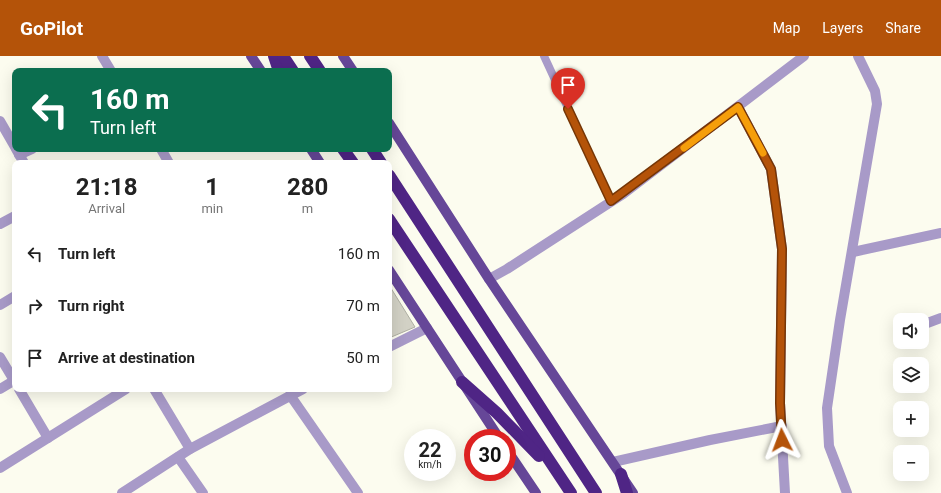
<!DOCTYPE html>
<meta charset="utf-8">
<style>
body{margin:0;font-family:Roboto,sans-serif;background:#f6f6f6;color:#222;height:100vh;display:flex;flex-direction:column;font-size:15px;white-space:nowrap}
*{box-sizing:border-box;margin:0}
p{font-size:13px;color:#767676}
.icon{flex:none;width:22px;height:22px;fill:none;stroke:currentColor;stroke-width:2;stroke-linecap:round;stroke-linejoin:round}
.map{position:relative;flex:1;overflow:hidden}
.drawer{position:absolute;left:12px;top:104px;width:380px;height:232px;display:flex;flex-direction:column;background:#fff;border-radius:8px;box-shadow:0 4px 16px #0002}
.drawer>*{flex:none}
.hud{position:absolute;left:12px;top:12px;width:380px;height:84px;border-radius:8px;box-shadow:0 4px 16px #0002;background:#0b6e4f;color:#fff;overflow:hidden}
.tools{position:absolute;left:893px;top:257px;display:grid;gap:8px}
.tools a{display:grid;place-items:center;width:36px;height:36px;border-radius:8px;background:#fff;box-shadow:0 4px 16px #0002;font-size:20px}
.speed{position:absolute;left:404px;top:373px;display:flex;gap:8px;font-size:20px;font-weight:700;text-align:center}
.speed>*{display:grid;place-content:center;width:52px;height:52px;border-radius:50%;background:#fff;box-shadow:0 4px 16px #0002;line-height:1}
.speed small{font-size:10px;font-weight:400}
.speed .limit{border:6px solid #d22;background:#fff;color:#111}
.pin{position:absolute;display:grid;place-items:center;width:34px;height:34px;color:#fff;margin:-41px -17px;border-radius:50% 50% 50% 0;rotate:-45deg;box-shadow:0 0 4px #0007}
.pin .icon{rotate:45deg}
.me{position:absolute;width:44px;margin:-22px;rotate:357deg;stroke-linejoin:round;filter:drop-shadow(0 0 3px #0008)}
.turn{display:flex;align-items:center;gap:14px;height:84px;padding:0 12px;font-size:18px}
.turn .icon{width:52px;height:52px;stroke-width:2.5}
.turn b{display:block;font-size:28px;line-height:34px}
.eta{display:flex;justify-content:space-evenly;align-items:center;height:68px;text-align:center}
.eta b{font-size:24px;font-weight:700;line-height:28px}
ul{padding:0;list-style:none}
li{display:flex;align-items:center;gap:12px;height:52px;padding:0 12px}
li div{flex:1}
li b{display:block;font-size:15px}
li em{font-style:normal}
header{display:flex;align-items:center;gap:24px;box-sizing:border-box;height:56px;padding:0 20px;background:#b45309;color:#fff}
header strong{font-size:19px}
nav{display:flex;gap:22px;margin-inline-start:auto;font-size:14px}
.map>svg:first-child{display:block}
.building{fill:#d2d1c5;stroke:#aeaea2}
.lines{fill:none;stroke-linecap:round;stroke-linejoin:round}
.lane{stroke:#a89ac8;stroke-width:8}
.street{stroke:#a89ac8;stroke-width:10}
.primary{stroke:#664798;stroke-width:10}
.highway{stroke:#4f2585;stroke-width:12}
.route-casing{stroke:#753606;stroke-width:10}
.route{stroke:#b45309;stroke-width:7}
.slow{stroke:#f59e0b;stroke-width:7}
</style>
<header>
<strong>GoPilot</strong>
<nav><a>Map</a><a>Layers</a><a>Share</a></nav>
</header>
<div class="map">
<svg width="941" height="437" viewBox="0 0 941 437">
<rect width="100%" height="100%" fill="#fcfcef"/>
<path class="building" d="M389 229 415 271 389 282Z"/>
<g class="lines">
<path class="lane" d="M544 0 611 145"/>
<g class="street">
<path d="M102 0 111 15"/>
<path d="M738 51 771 113 782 193 780 347 785 437"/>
<path d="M0 65 15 91"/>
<path d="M16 93 24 107"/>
<path d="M161 93 169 107"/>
<path d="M19 99 32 93"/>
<path d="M0 168 15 160"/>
<path d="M853 196 941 177"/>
<path d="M489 223 507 213 623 138 804 0"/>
<path d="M0 249 15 240"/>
<path d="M922 269 941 262"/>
<path d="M389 291 427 272"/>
<path d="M0 301 15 326"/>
<path d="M0 333 15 324"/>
<path d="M19 333 48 382"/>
<path d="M154 333 190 393"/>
<path d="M290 339 358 437"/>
<path d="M178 401 203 437"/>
<path d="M613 406 710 384 782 370"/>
<path d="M0 412 126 333"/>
<path d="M122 437 190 393 303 333"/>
<path d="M847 437 829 390 827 352 840 264 877 48 875 35 858 0"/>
</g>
<g class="primary">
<path d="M251 0 261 15"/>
<path d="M343 0 353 15"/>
<path d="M389 67 489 223 633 437"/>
<path d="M311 93 320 107"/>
<path d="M389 214 499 382"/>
<path d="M507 394 536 437"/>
</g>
<g class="highway">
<path d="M274 0 279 15"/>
<path d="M283 0 293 15"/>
<path d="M310 0 320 15"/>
<path d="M343 93 353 107"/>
<path d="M372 93 381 107"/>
<path d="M389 119 596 437"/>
<path d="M389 163 571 437"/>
<path d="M462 326 497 357 539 400"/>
<path d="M621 418 627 437"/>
</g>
</g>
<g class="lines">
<g class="route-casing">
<path id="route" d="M568 53 611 145 738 51 771 113 782 193 780 347 782 384"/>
</g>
<use href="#route" class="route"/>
<path class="slow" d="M684 92 738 51 763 97"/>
</g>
</svg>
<div class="tools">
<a><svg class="icon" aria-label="sound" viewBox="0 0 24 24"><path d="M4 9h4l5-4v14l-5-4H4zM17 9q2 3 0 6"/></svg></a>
<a><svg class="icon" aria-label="layers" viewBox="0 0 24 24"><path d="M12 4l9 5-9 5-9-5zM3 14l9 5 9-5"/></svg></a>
<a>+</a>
<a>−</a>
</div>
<div class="speed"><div>22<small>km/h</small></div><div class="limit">30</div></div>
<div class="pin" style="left:568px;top:53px;background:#d93025"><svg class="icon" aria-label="arrive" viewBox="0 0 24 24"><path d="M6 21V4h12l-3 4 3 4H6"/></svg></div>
<svg class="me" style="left:782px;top:384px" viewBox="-20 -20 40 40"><path d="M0-17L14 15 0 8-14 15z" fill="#b45309" stroke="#fff" stroke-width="4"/></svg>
<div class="hud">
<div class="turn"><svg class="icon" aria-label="left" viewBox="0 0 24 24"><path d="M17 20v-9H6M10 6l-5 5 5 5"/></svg><div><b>160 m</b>Turn left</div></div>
</div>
<section class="drawer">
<div class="eta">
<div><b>21:18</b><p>Arrival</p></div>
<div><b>1</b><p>min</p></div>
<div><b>280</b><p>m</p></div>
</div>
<ul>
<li><svg class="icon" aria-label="left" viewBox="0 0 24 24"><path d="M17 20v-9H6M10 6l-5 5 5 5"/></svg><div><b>Turn left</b></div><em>160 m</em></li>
<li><svg class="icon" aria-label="right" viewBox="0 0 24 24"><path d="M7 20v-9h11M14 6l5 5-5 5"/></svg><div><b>Turn right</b></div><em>70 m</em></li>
<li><svg class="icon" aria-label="arrive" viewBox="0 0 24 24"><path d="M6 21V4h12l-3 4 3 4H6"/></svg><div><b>Arrive at destination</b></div><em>50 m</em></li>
</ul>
</section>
</div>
